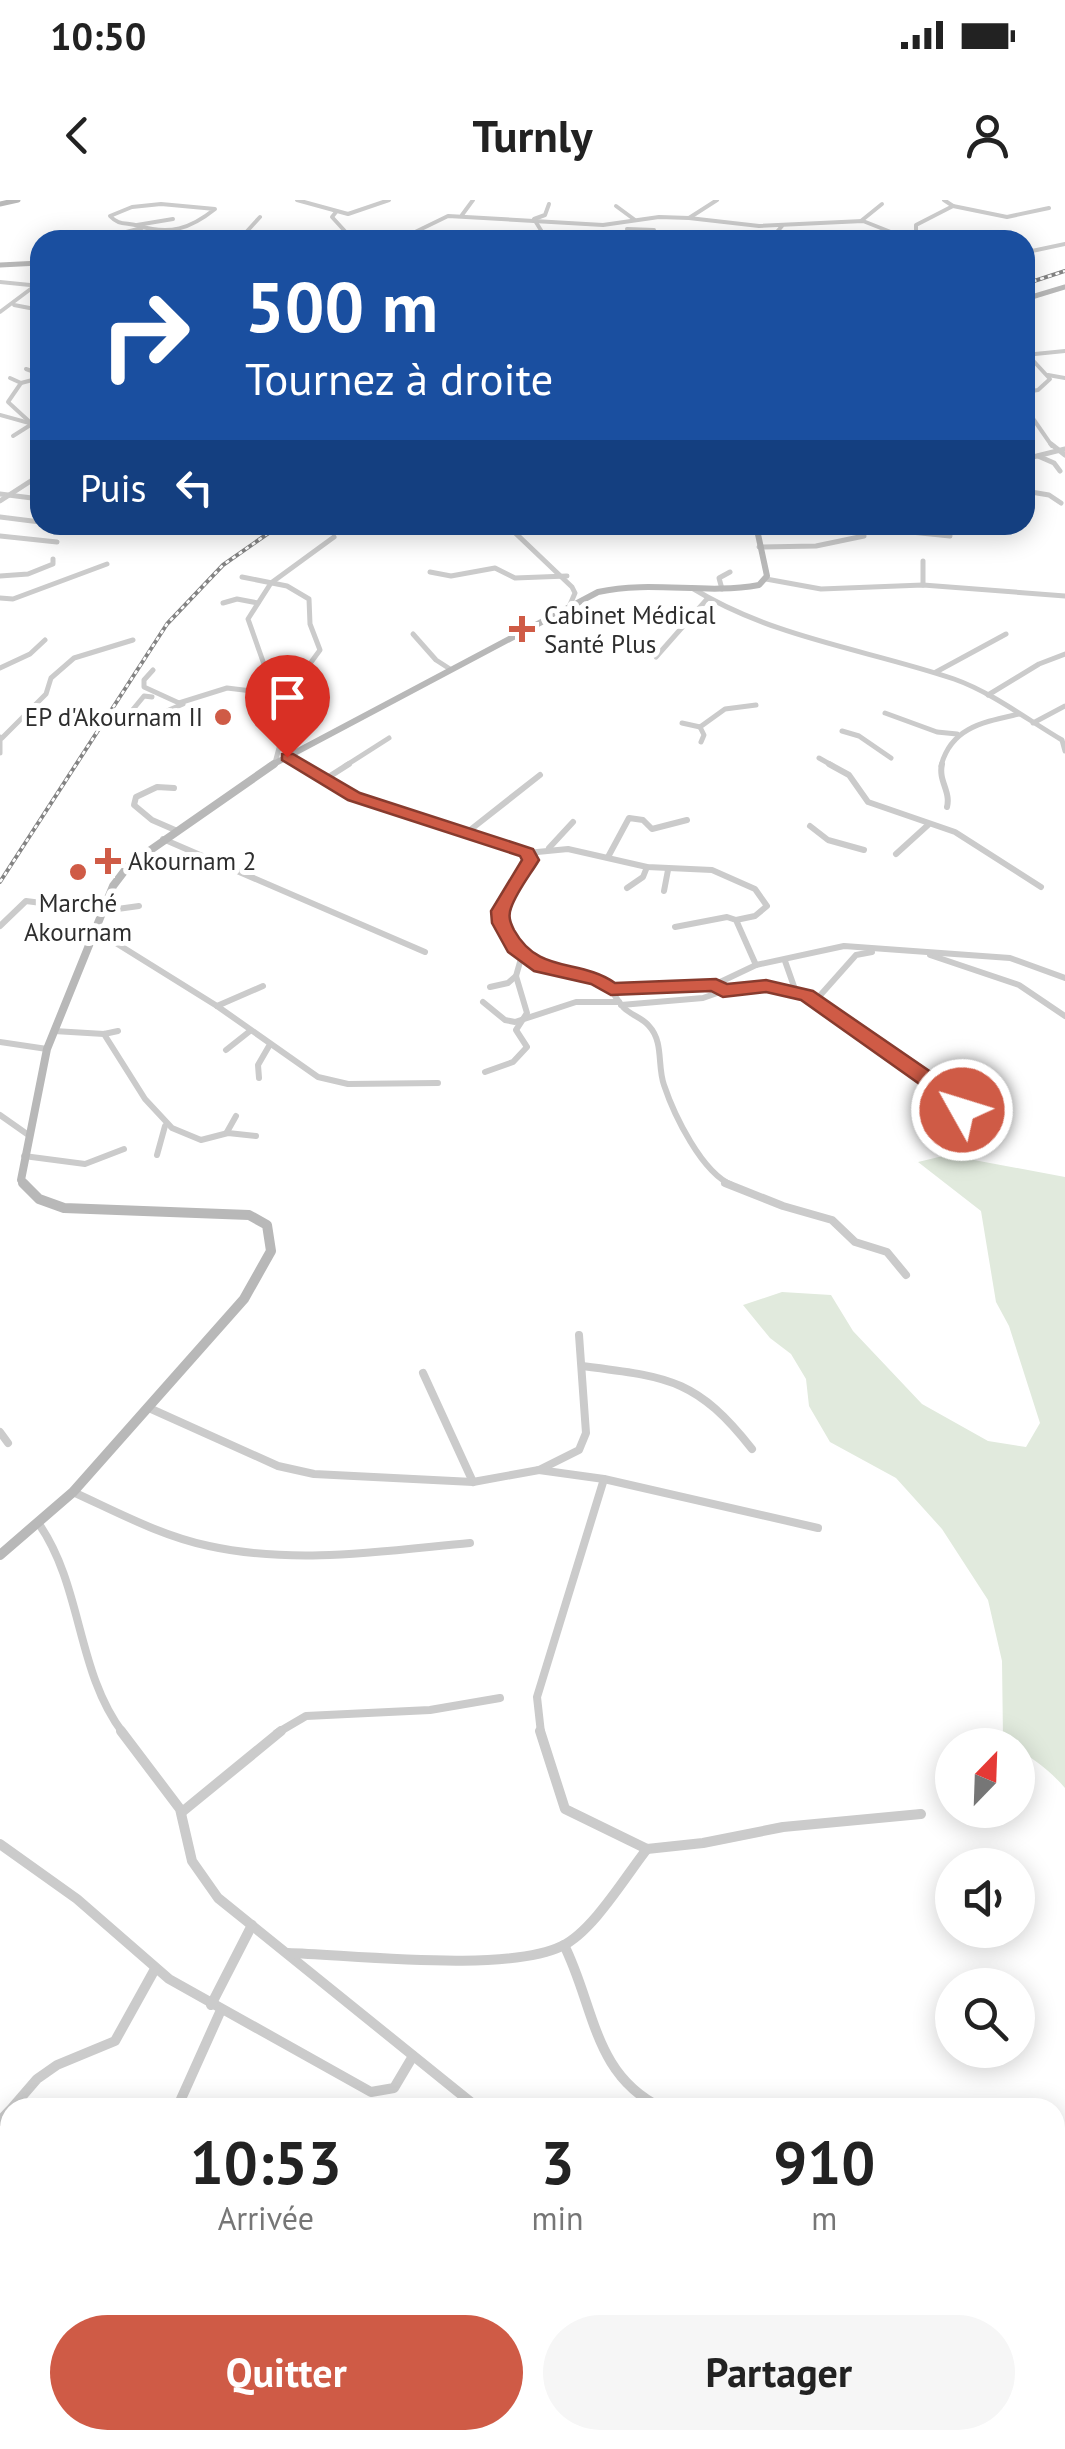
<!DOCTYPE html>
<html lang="fr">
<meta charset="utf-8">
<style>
body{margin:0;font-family:"PT Sans",sans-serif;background:#f6f6f6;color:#222;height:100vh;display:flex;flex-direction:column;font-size:38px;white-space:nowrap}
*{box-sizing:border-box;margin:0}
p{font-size:32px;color:#767676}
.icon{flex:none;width:55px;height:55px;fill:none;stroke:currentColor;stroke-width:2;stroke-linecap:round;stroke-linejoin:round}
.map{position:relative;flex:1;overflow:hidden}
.side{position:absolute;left:0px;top:1898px;width:1065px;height:352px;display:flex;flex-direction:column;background:#fff;border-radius:30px 30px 0 0;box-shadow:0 5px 25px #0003}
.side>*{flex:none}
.hud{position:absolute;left:30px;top:30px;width:1005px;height:305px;border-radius:30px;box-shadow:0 5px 25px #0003;background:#1a4fa0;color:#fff;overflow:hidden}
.needle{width:65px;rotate:23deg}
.fabs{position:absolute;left:935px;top:1528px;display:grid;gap:20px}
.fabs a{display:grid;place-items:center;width:100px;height:100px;border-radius:50%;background:#fff;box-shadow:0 5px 25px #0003;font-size:50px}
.pin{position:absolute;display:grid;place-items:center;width:85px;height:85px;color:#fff;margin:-102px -42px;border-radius:50% 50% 50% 0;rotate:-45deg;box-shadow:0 0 10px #0007}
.pin .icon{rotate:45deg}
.me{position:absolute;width:110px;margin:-55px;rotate:309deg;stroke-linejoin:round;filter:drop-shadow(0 0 8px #0008)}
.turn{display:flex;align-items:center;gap:35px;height:210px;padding:0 50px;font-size:45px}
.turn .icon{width:130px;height:130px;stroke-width:2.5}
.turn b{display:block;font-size:70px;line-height:85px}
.then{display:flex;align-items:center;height:95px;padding:0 50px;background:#0003;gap:20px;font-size:38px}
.eta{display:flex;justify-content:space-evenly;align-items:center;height:170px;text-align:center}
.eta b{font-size:60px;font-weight:600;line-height:70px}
.action{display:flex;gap:20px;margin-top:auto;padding:20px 50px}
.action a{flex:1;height:115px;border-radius:60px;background:#cf5b46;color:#fff;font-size:40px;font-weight:600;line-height:115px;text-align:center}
.action a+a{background:#f6f6f6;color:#222}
.status{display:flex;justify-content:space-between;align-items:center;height:70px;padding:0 50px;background:#fff;direction:ltr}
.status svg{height:28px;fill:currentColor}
header{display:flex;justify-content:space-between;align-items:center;height:130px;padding:0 50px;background:#fff;font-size:45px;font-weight:600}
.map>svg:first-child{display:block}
.green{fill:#e1eadd}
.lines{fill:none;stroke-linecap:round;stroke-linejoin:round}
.street-far4{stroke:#cbcbcb;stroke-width:4}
.street-far3{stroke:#cbcbcb;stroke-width:5}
.street-far2{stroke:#cbcbcb;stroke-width:6}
.street-far1{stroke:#cbcbcb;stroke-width:8}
.street{stroke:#cbcbcb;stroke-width:10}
.secondary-far3{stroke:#b8b8b8;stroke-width:5}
.secondary-far2{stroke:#b8b8b8;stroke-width:6}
.secondary-far1{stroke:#b8b8b8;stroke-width:8}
.secondary{stroke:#b8b8b8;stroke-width:10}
.rail-casing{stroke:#838383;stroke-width:4}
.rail{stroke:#fff;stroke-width:2.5;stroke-dasharray:4;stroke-linecap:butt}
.route{fill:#cf5b46;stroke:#873b2e;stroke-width:2.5}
.poi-dot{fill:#cf5b46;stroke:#fff;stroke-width:4}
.labels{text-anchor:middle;stroke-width:10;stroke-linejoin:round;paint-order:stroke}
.far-poi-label{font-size:25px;fill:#2e2e2e;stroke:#fff;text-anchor:start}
</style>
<div class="status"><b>10:50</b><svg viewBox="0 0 49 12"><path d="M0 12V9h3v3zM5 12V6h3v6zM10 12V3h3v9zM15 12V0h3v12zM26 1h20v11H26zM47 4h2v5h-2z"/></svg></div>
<header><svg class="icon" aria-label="back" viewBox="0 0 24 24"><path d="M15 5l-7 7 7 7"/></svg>Turnly<svg class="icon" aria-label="person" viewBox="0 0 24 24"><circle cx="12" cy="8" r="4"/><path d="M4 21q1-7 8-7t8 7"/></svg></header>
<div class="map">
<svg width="1065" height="2249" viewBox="0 0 1065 2249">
<rect width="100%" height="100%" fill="#fff"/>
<g class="green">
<path d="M947 955 1065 977V1588C1046 1566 1024 1553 1003 1539L1002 1461 988 1400 942 1329 896 1278 830 1242 809 1206 806 1179 791 1154 770 1138 743 1105 782 1092 831 1095 853 1131 922 1204 988 1241 1026 1247 1040 1223 1009 1126 996 1102 981 1011 918 962Z"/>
<path d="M196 2240H393L395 2249H204Z"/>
</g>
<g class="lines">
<g class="street-far4">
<path d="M297 0 348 14 389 0"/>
<path d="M161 4 215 9C190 29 170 35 139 26 127 22 119 26 110 16L132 7Z"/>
<path d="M616 6 635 20"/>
<path d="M953 6 1007 17 1049 8"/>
<path d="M336 12 332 17 353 40"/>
<path d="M462 15 473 0"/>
<path d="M689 18 759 26 863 21 911 40"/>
<path d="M861 21 882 4"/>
<path d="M137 25 173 19"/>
<path d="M627 29 654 30"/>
<path d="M907 37 916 36V25L953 6 944 0"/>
<path d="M725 38 751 40"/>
<path d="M599 39 623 37"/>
<path d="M95 40 142 28"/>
<path d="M239 40 260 17"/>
<path d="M388 40 409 35 448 16 603 25 659 17 689 18 717 0"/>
<path d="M521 40 545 37"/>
<path d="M547 40 534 19 545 15 549 4"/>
<path d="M770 40 782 26"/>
<path d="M1032 51 1065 44"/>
<path d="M0 82 40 86"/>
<path d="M14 105 40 110"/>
<path d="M0 112 32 88"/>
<path d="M1025 155 1065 151"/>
<path d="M26 169 40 174"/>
<path d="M1048 175 1065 178"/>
<path d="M10 178 21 183 8 202 32 224 13 236"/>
<path d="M21 183 40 178"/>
<path d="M1025 192 1038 190 1050 179 1028 155"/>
<path d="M1025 207 1052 246"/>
<path d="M0 215 40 226"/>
</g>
<g class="street-far3">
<path d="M1051 244 1065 255"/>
<path d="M1038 256 1054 263 1060 271"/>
<path d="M1025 259 1065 249"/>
<path d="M1025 291 1049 295 1061 303"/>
<path d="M0 294 40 299"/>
<path d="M0 301 40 275"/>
<path d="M0 317 40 322"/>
<path d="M70 325 112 329 120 325"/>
<path d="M507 325 572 387 575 393 569 407"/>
<path d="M911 325V332L950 336"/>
<path d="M0 336 57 342"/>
<path d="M759 347 816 346 864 336"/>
<path d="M923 361V385"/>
<path d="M430 372 451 376 495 368 515 378 567 376"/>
<path d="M0 376 28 374 53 364V359"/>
<path d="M242 377 287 386 309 399 310 424 320 450 309 465 271 484 283 533 275 563"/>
<path d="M766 379 821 389 923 385 1065 396"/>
<path d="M692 388C773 438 865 449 954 479 991 492 1028 520 1062 540L1065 551"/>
<path d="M722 389 719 378 730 372"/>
<path d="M0 398 13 399 107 364"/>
<path d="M223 403 237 399 258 403"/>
<path d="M413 434 436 460 450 469"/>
<path d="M656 457 708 398"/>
<path d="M0 468 30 454 45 440"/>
<path d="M153 470 144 480V487L179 503 227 488 260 492 271 484 248 419 271 383 334 337"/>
<path d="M936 472 1006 434"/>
<path d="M988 495 1039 464 1065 454"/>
<path d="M130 513 144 496 152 497"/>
<path d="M885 513 937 532 957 534"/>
<path d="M682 523 700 527 725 509 756 505"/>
<path d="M1033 523 1065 506"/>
<path d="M132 526 183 504"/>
<path d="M700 527 704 535 701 542"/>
<path d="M842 531 859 536 891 558"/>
<path d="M0 537V553"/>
<path d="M2 538 46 494 51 478 74 458 133 440"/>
<path d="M282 546 311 526 300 513 309 505"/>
<path d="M287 557 302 566"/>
<path d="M819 558 833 566"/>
<path d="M345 566 389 538"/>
<path d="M941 566C951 527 984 522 1019 514"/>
</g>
<g class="street-far2">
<path d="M298 564 354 597 527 653 568 649 647 667 712 670 755 689 767 706 755 716 736 720"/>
<path d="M829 564 849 575 868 602 955 632 1041 687"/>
<path d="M942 564C938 581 951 591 947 607"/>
<path d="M327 578 349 564"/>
<path d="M174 588 157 587 136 597 134 605 152 620 175 630"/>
<path d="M810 626 828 640 864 650"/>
<path d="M465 634 540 575"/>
<path d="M163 639 425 752"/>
<path d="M549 648 573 622"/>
<path d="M527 653 531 660 500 711C515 782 551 757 598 780 611 786 615 798 624 808 631 815 643 818 649 826 664 842 657 866 664 885 674 915 702 973 732 985"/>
<path d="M896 654 928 625"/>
<path d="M608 657 629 618 643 620 652 629 687 620"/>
<path d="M627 688 643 677 647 667"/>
<path d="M664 691 668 670"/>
<path d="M0 726 26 701 103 711 139 706"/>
<path d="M675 727 727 717 736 720 756 765"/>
<path d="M95 730 217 806 318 877 348 884 438 883"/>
<path d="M930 755 1019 785 1065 816"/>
<path d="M785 761 797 795"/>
<path d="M716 784 756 765 844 746 1010 758 1065 778"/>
<path d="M490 787 508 783 516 776"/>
<path d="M611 789 716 784 723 791 766 786 811 797 858 834 950 895 969 922"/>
<path d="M816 800 856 755 872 752"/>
<path d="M483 802 505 820 515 822 576 802H619"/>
<path d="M621 805 703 798 723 791"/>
<path d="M217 806 263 786"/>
<path d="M54 831 104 834 118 831"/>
<path d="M104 834 145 899 172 928 201 940 228 933 256 936"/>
<path d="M0 842 47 849"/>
<path d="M226 850 250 831"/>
<path d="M485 872 513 862 527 847 516 830 527 813 516 776 522 755"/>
<path d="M259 878 258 865 269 846"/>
<path d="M0 915 27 934"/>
<path d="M227 932 236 916"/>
<path d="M157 955 165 926"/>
<path d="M24 956 85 964 124 949"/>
</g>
<g class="street-far1">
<path d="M725 983 783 1006 832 1020 855 1042 887 1052 906 1075"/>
<path d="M582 1166C668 1177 696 1178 752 1249"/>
<path d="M423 1173 473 1282"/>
<path d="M149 1208 278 1266 314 1274 473 1282 539 1270 579 1250 586 1233 579 1135"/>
<path d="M0 1232 8 1243"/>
<path d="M539 1270 604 1279 818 1328"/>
<path d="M73 1292C117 1312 161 1336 209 1346 295 1365 384 1351 470 1343"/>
<path d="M39 1324C83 1388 76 1471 123 1533"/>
<path d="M277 1533 306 1516 430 1510 500 1498"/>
<path d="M541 1533 537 1497 604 1279"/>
</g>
<g class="street">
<path d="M121 1531 180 1609 192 1661 218 1698 478 1908"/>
<path d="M540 1531 565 1609 647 1649 703 1643 783 1627 921 1614"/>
<path d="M182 1612 281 1531"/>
<path d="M0 1644 77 1699 169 1779 371 1892 394 1888 413 1856"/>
<path d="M564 1745C595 1807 593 1875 662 1908"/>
<path d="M288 1753C354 1755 506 1773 562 1746 593 1731 625 1677 647 1649"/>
<path d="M211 1805 252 1725"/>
<path d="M12 1908 37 1879 57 1865 115 1841 155 1769"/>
<path d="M177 1908 221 1810"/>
<path d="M0 1921 10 1910"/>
<path d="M1055 1989 1065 1993"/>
<path d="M875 2240 885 2249"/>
</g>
<g class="secondary-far3">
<path d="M0 4 18 0"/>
<path d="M0 65 40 63"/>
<path d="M1025 99 1065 87"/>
</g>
<path class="secondary-far2" d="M270 566 598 392C652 380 705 395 759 385L767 376 756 325"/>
<path class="secondary-far1" d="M26 985 21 980 47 849 113 686 129 665 274 564"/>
<path class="secondary" d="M0 1355 73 1292 244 1099 271 1051 267 1025 249 1015 64 1008 39 999 23 983"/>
<g class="rail-casing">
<g id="rail">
<path d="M1025 84 1065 71"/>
<path d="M0 682 167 424 223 365 280 325"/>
</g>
</g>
<use href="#rail" class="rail"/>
</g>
<path class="route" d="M282 554H293L360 593 533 649 539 660C530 675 517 691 511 708 508 716 510 722 514 730 539 775 579 758 615 783L716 779 727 784 766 780 813 791 957 890 973 910 962 917 955 915 942 900 801 800 766 792 723 797 711 791 611 795 591 784 534 771 508 752 492 723 491 711 522 660 520 656 348 600 282 560Z"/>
<g class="poi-dot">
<path d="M517 414h10v10h10v10h-10v10h-10v-10h-10v-10h10z"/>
<circle cx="223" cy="517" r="10"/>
<path d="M103 646h10v10h10v10h-10v10h-10v-10h-10v-10h10z"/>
<circle cx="78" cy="672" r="10"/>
</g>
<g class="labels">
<g class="far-poi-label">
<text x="544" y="424">Cabinet Médical<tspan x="544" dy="29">Santé Plus</tspan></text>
<text x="203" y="526" text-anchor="end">EP d'Akournam II</text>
<text x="128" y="670">Akournam 2</text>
<text x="78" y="712" text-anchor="middle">Marché<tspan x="78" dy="29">Akournam</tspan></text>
</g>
</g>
</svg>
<div class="fabs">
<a><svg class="needle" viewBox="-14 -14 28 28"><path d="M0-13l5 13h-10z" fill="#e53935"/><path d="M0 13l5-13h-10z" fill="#767676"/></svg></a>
<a><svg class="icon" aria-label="sound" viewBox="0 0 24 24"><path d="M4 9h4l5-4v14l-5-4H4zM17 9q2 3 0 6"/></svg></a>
<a><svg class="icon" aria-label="search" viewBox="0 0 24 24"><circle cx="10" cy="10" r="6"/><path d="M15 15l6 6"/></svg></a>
</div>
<div class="pin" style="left:287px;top:557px;background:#d93025"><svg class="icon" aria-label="arrive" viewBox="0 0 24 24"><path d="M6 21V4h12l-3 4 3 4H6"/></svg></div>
<svg class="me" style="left:962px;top:910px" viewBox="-20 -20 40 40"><circle r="17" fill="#cf5b46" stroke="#fff" stroke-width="3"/><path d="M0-11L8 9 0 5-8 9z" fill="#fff"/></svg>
<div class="hud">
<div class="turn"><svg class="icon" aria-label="right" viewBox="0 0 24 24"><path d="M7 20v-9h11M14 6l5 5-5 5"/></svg><div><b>500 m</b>Tournez à droite</div></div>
<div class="then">Puis<svg class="icon" aria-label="left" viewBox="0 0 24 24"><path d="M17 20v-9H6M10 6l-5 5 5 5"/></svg></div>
</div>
<section class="side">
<div class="eta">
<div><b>10:53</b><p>Arrivée</p></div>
<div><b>3</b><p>min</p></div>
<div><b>910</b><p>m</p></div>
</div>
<div class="action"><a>Quitter</a><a>Partager</a></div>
</section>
</div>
